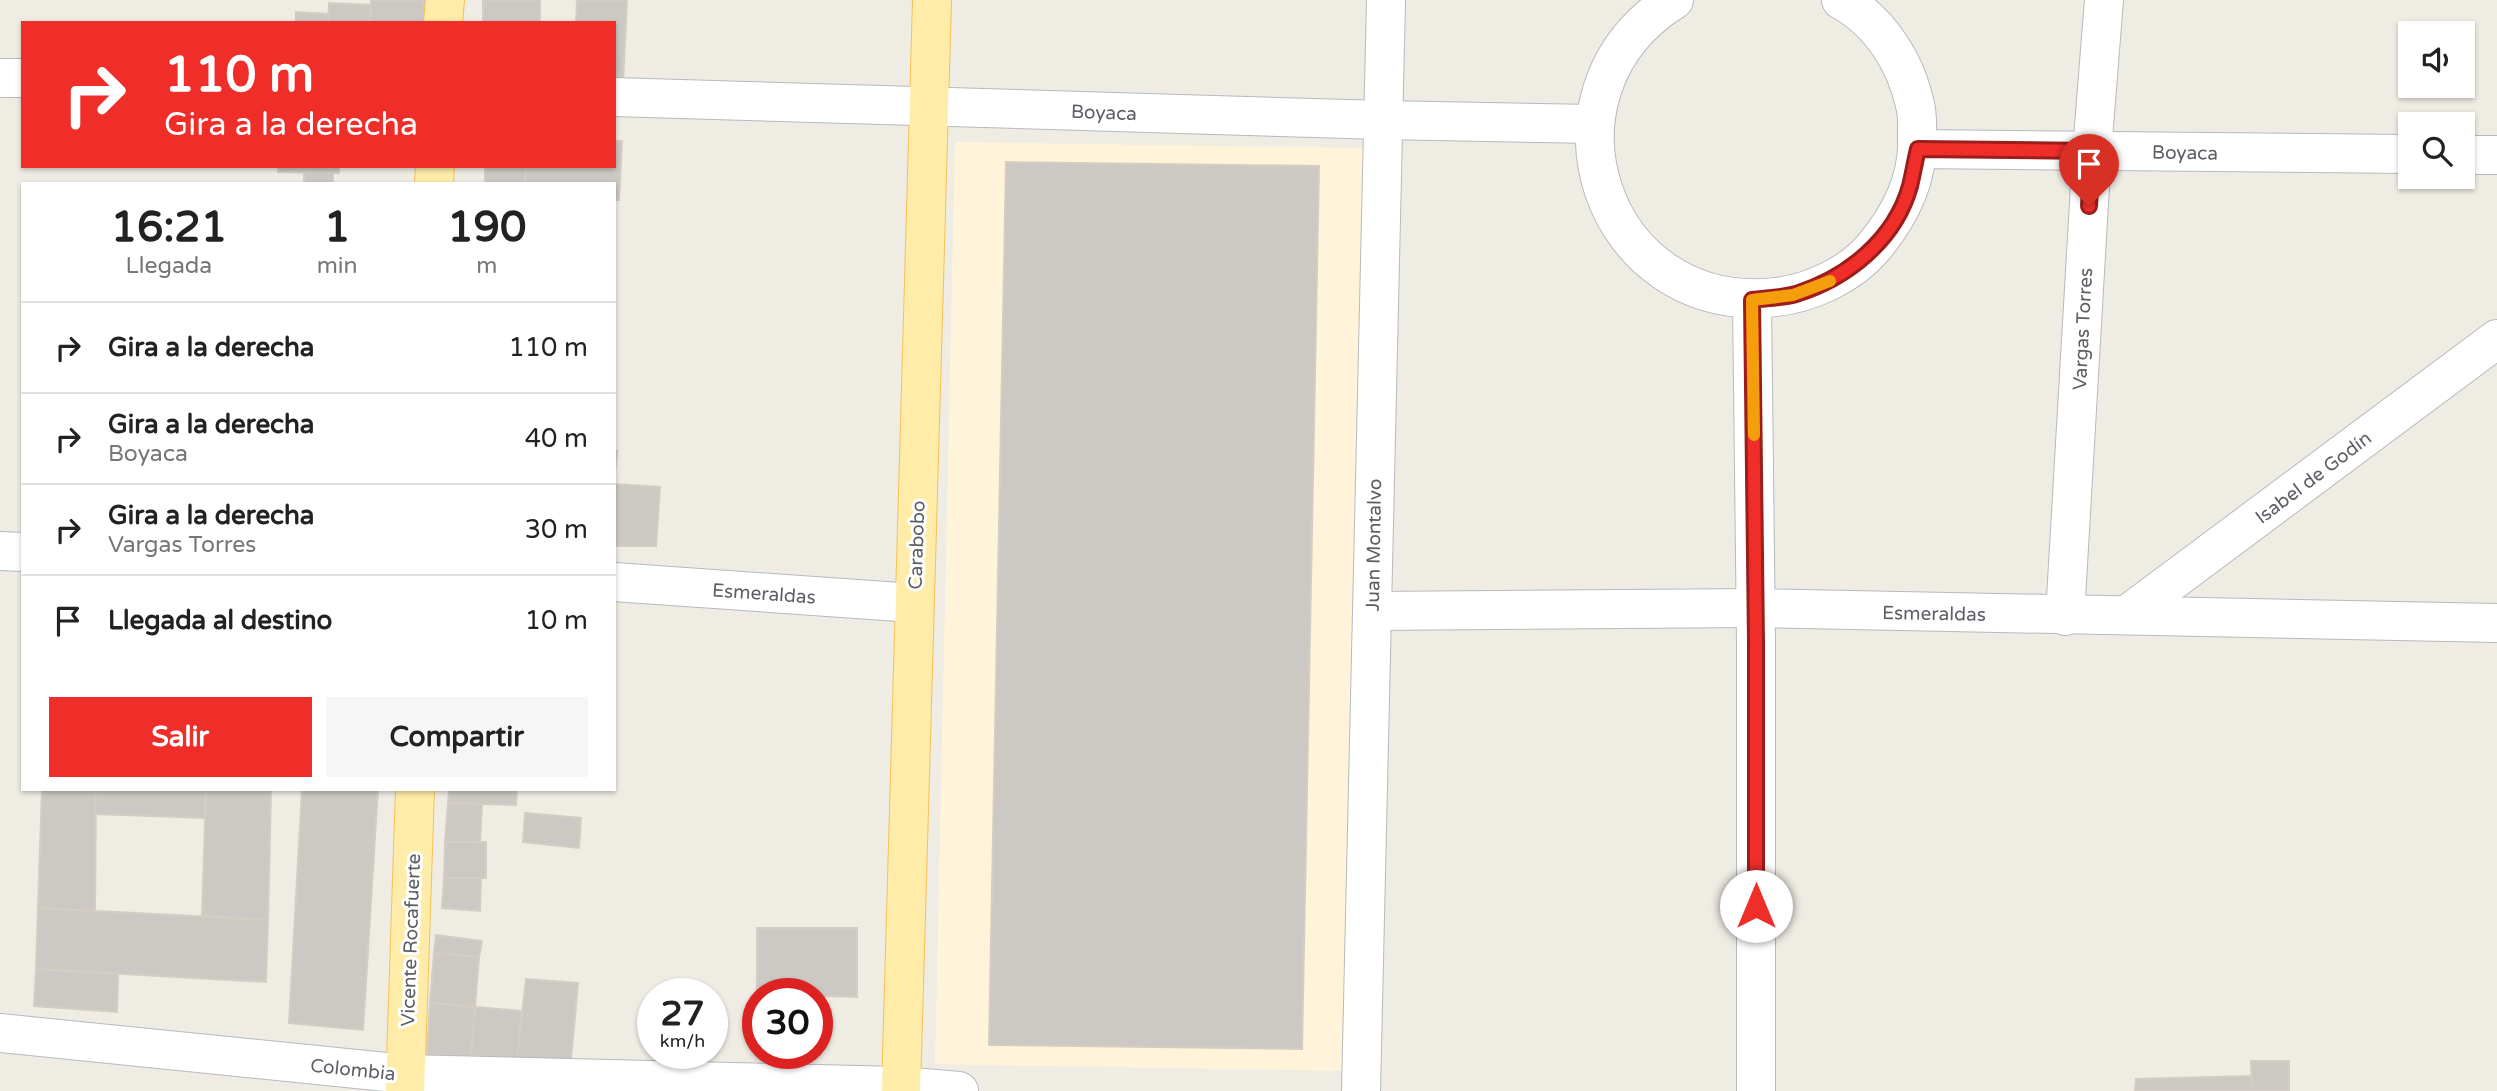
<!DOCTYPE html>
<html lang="es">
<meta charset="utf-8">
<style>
body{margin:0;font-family:"Varela Round",sans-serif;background:#f6f6f6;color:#222;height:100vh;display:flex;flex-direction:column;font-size:26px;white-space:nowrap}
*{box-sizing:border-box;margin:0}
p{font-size:23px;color:#767676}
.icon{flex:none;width:38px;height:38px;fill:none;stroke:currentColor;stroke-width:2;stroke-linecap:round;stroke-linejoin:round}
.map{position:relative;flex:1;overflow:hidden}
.panel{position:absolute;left:21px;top:182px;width:595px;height:609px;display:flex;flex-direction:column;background:#fff;border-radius:0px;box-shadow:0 2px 5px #0004}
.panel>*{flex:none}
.guide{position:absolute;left:21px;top:21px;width:595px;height:147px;border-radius:0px;box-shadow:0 2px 5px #0004;background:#ef2e2a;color:#fff;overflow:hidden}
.controls{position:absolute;left:2398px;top:21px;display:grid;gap:14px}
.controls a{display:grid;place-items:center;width:77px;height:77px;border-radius:0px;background:#fff;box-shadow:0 2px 5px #0004;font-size:35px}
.speed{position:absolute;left:637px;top:978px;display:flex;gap:14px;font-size:35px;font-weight:700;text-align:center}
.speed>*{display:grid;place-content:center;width:91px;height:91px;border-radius:50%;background:#fff;box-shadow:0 2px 5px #0004;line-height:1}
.speed small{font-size:18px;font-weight:400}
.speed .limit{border:10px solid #d22;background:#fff;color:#111}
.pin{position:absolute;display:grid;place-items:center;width:60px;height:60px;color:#fff;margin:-72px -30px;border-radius:50% 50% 50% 0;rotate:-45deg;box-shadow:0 0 7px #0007}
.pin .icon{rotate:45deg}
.me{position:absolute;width:77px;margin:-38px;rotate:0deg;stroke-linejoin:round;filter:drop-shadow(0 0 5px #0008)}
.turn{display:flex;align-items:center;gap:24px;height:147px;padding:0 28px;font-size:32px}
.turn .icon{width:91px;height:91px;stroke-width:2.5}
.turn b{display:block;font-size:49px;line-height:60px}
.eta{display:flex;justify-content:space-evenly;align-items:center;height:119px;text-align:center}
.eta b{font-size:42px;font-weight:700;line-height:49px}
.cta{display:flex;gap:14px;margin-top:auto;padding:14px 28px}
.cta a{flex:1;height:80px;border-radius:0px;background:#ef2e2a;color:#fff;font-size:28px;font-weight:700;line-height:80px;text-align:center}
.cta a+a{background:#f6f6f6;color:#222}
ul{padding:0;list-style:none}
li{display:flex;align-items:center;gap:21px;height:91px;padding:0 28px;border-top:2px solid #e0e0e0}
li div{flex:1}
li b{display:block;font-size:26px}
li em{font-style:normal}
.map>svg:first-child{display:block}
.commercial{fill:#fff4d9}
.building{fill:#ccc8c3;stroke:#d4cdc2;stroke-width:2}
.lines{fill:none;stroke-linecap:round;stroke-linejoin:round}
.minor-casing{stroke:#b6babe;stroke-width:40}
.major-casing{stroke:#f6c056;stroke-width:40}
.minor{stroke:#fff;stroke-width:38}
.major{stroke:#ffeca9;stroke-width:38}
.route-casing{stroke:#9b1e1b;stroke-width:18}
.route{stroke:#ef2e2a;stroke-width:12}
.slow{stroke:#f59e0b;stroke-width:12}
.labels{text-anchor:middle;stroke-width:6;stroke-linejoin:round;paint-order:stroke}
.street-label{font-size:19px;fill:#5c6065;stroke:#fff}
</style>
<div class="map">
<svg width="2497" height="1091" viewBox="0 0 2497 1091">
<rect width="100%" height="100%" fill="#efece4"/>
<path class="commercial" d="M955 142 1366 148 1346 1071 935 1064Z"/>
<g class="building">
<path d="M371 0H424V23H370Z"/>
<path d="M483 0H540V23L483 22Z"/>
<path d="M577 0H627L623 83 614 82V23H576Z"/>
<path d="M329 3 371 5 370 23H328Z"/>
<path d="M296 12 329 14 328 23H296Z"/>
<path d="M614 141H622L619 200H614V184H525L526 166H614Z"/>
<path d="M1006 162 1319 166 1302 1049 989 1045Z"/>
<path d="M278 166H339V173L278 172Z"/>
<path d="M485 166H526L525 184H485Z"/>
<rect x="304" y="173" width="29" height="11"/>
<path d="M614 451H617L614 484 660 487 656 546H614Z"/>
<path d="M42 789H96L95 911 38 908Z"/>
<path d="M96 789H206L205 818 95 814Z"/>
<path d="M206 789H271L268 920 202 916Z"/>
<path d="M302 789H378L363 1030 289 1023Z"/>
<path d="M449 789H517L516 805 448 803Z"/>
<path d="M448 803 482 804 480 842H445Z"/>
<path d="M525 813 581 818 579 848 523 842Z"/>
<path d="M445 842H486V878H444Z"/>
<path d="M444 878H481L480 911 442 908Z"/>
<path d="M38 908 268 920 266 982 36 969Z"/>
<path d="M757 928H857V997L758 994 757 997Z"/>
<path d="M436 935 482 941 479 957 434 953Z"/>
<path d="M434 953 479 957 475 1007 430 1003Z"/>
<path d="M36 969 118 974 117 1012 34 1006Z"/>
<path d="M526 979 578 983 571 1060 517 1058Z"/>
<path d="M430 1003 475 1007 471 1056 427 1055Z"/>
<path d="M475 1007 522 1011 517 1058 471 1056Z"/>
<path d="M2251 1061H2289V1091H2252Z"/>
<path d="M2251 1076 2252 1091H2135L2136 1079Z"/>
</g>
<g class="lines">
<g class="minor-casing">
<g id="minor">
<path d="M1674 0C1525 93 1602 317 1776 297 1811 293 1850 275 1873 248 1899 217 1919 179 1917 137 1917 127 1918 115 1915 105 1906 63 1880 21 1841 0"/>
<path d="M0 78H23"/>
<path d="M614 97 1382 120 1594 124"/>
<path d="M1918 149 2410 154"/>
<path d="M2462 155H2497"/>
<path d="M1752 300 1756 643V1091"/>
<path d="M0 551 23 552"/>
<path d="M614 582 914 603"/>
<path d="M1372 611 1755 608 2497 623"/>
<path d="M2128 614 2497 339"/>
<path d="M2065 616 2092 151 2104 0"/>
<path d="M0 1033 405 1074 901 1086 959 1091"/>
<path d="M1361 1091 1386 0"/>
</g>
</g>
<g class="major-casing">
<g id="major">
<path d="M443 23 445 0"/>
<path d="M434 184 435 166"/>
<path d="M405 1091 415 789"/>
<path d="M901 1091 932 0"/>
</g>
</g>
<use href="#minor" class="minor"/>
<use href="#major" class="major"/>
</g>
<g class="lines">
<g class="route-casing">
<path id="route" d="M1756 906V643L1752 300C1766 298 1782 298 1796 294 1847 278 1895 240 1910 186 1913 174 1915 161 1918 149L2092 151 2089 206"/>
</g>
<use href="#route" class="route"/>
<path class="slow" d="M1754 435 1752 300 1793 295 1830 281"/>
</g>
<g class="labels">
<g class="street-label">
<text transform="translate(1104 112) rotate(2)" y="7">Boyaca</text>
<text transform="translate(2185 152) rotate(1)" y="7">Boyaca</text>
<text transform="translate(2082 329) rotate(-87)" y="7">Vargas Torres</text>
<text transform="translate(2313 477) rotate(-37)" y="7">Isabel de Godín</text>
<text transform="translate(916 545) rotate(-88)" y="7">Carabobo</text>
<text transform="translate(1373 545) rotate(-89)" y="7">Juan Montalvo</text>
<text transform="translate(764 593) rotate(4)" y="7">Esmeraldas</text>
<text transform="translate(1934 613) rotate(1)" y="7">Esmeraldas</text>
<text transform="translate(410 940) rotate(-88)" y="7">Vicente Rocafuerte</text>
<text transform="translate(353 1069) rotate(6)" y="7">Colombia</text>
</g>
</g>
</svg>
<div class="controls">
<a><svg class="icon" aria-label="sound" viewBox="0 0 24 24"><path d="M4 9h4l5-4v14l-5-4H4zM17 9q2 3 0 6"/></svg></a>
<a><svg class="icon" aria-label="search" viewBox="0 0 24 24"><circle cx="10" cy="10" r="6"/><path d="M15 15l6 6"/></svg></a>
</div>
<div class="speed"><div>27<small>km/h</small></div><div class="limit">30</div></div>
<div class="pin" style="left:2089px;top:206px;background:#d93025"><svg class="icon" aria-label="arrive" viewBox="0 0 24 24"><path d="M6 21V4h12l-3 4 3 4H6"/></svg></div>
<svg class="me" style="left:1756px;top:906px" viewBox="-20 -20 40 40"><circle r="19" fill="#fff"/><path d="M0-13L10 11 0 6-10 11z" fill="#ef2e2a"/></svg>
<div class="guide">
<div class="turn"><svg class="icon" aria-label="right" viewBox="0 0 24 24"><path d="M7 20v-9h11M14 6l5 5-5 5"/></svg><div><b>110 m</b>Gira a la derecha</div></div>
</div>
<section class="panel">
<div class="eta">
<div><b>16:21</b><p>Llegada</p></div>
<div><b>1</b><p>min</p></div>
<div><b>190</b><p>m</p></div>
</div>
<ul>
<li><svg class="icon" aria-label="right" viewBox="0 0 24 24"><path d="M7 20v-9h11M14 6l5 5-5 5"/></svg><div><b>Gira a la derecha</b></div><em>110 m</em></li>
<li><svg class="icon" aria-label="right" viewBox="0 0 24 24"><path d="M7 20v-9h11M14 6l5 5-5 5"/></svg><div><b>Gira a la derecha</b><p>Boyaca</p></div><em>40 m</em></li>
<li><svg class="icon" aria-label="right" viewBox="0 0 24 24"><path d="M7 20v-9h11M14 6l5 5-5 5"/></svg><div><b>Gira a la derecha</b><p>Vargas Torres</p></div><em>30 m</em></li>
<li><svg class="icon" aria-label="arrive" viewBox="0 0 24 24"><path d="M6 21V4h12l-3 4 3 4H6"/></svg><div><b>Llegada al destino</b></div><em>10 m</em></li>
</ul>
<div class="cta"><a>Salir</a><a>Compartir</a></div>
</section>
</div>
